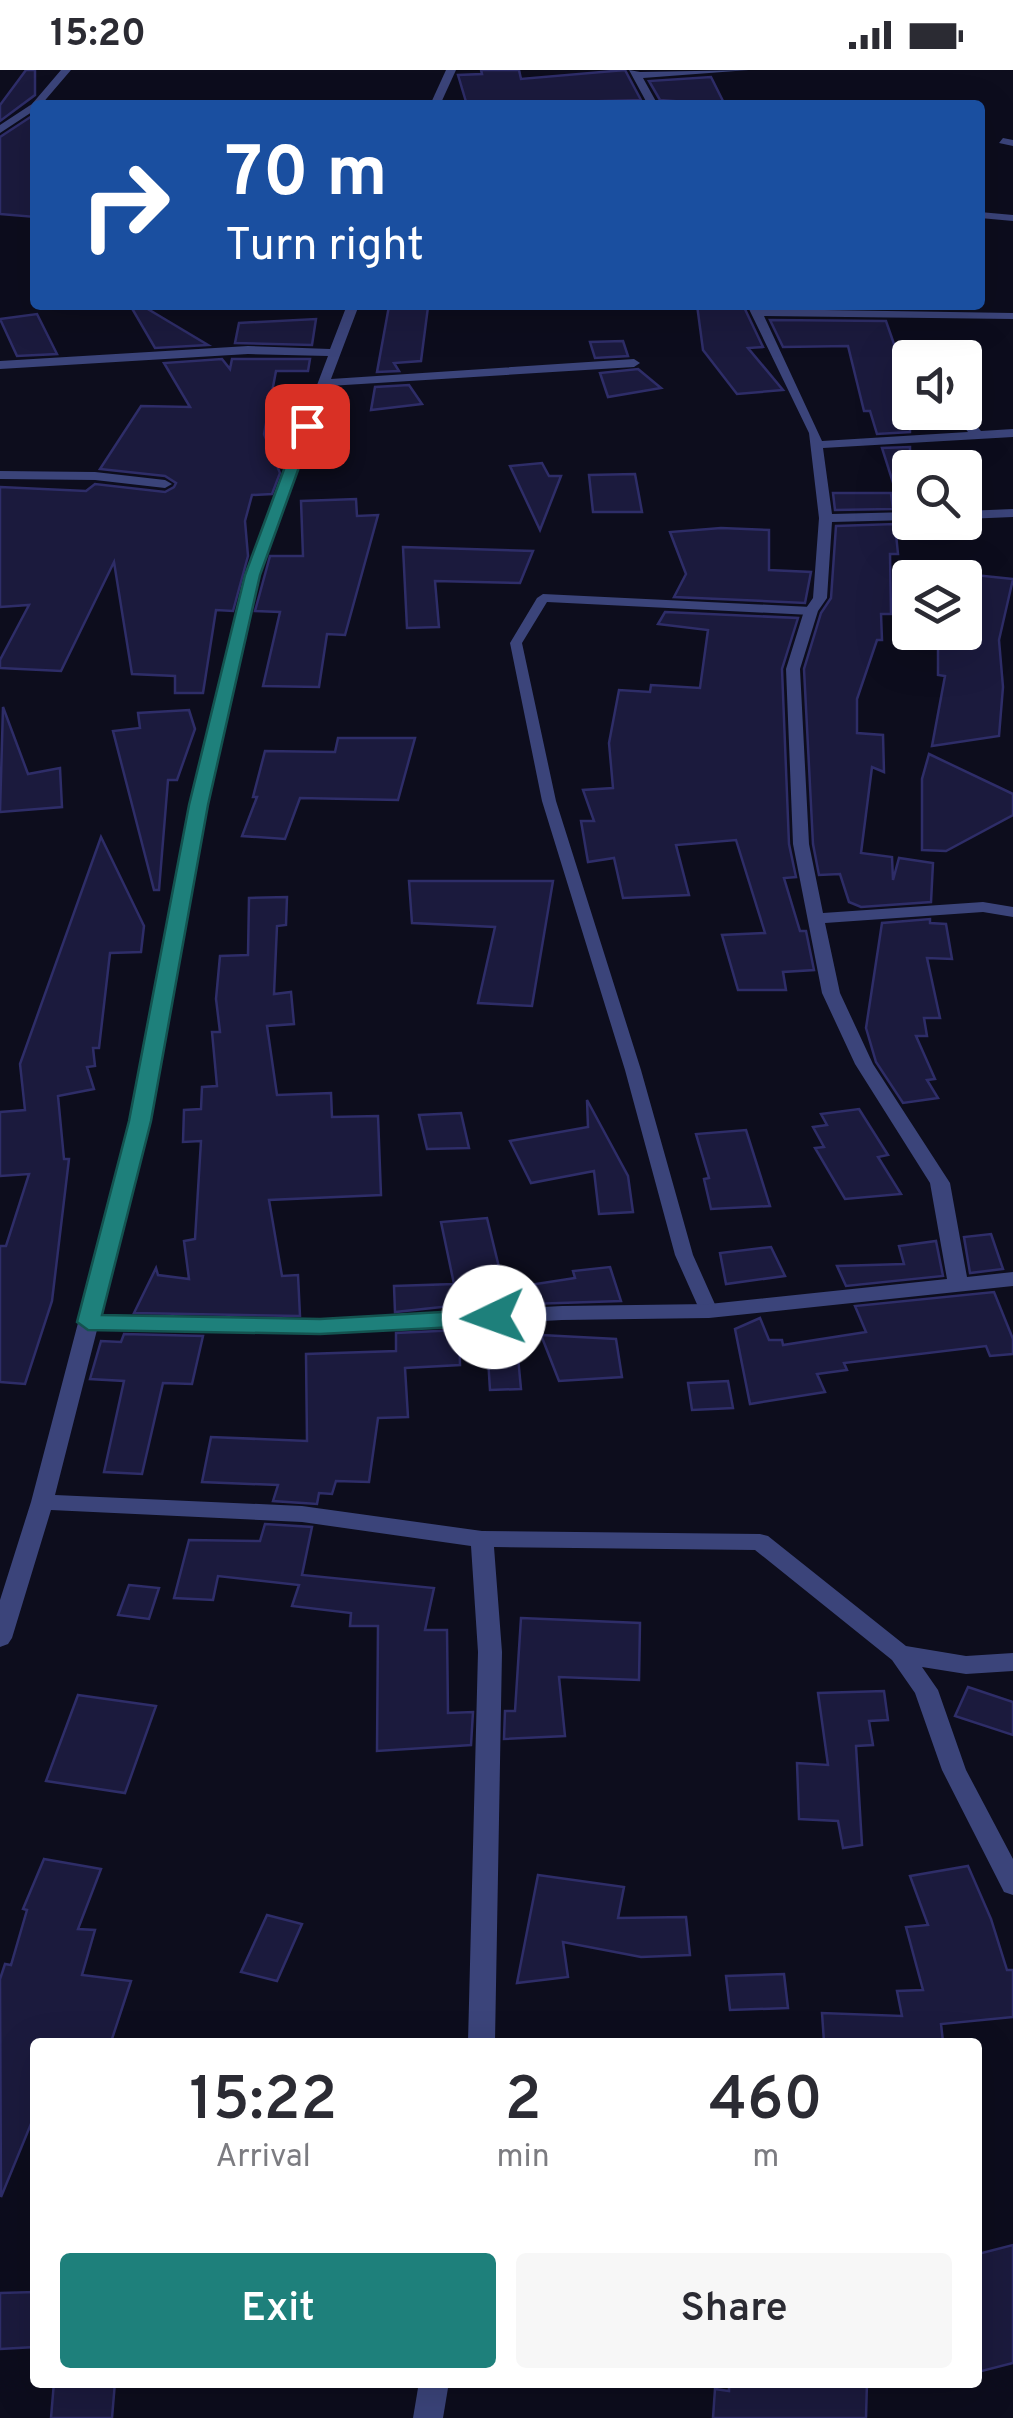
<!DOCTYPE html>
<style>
body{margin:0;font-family:Overpass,sans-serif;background:#f7f7f7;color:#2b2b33;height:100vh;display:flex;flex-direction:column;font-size:38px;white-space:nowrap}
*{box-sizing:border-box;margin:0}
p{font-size:32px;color:#7c7c81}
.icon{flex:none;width:55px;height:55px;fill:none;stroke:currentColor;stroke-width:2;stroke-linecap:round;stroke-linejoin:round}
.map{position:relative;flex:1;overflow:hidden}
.drawer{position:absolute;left:30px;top:1968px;width:952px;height:350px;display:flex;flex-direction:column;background:#fff;border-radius:10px;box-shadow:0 10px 40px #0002}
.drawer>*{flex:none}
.banner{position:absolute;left:30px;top:30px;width:955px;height:210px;border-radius:10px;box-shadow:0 10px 40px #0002;background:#1a4fa0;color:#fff;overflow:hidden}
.tools{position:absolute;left:892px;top:270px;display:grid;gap:20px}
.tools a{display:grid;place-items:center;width:90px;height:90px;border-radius:10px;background:#fff;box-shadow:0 10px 40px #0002;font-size:50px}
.pin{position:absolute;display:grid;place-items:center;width:85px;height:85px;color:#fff;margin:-42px;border-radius:20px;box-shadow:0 5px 15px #0006}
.me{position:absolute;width:110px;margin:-55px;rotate:267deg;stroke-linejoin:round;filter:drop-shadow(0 0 8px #0008)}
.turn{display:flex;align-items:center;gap:35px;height:210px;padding:0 30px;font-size:45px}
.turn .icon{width:130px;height:130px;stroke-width:2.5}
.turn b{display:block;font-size:70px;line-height:85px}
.eta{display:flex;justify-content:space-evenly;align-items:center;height:170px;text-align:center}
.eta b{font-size:60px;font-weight:600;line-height:70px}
.cta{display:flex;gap:20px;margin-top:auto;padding:20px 30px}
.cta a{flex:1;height:115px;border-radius:10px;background:#1e807b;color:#fff;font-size:40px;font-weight:600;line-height:115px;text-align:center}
.cta a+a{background:#f7f7f7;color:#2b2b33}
.status{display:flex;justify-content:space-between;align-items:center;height:70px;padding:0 50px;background:#fff;direction:ltr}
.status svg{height:28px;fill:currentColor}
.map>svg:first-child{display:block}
.building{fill:#1b1a3d;stroke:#2e2d68;stroke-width:2.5}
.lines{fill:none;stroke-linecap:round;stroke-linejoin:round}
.lane{fill:#3b447a;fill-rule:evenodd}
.street{fill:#3b447a;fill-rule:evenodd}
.route{fill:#1e807b;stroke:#145350;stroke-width:2.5}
</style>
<div class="status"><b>15:20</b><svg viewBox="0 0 49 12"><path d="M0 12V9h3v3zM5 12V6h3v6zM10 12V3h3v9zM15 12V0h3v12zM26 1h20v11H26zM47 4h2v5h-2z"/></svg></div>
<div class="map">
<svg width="1013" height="2348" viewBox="0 0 1013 2348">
<rect width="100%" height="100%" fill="#0d0d1d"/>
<g class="building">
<path d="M26 0H35V25L0 51V35Z"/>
<path d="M481 0H519L521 9 625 0 641 30 467 35 458 5 482 4Z"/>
<path d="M711 7 725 35 660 30 649 11Z"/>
<path d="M35 44V147L0 144V67Z"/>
<path d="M130 235H141L208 275 155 278Z"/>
<path d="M697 235H743L763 277 748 278 783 320 737 324 703 280Z"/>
<path d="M389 236 428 237 421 291 394 293 399 301 377 302Z"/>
<path d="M37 244 57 284 17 286 0 249Z"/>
<path d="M316 249 312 275 235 273 239 253Z"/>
<path d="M770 250 886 251 910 320V362L877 364 870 341H864L848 276 783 277Z"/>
<path d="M623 271 628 286 595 288 590 272Z"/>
<path d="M222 289 230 299 232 289H310L308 301H276L264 364 280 403 272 424 252 425 245 451 248 486 233 541 216 540 203 623H175V606L132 604 114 492 61 601 0 598V590L29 535 0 537V417L86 421 95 414 165 422 174 417 176 413 165 406 100 399 141 336 190 337 164 293Z"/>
<path d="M638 299 661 318 608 327 600 303Z"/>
<path d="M409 315 422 334 371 340 375 317Z"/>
<path d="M910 377V438H901L882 378Z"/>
<path d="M542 393 549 406H561L540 460 510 396Z"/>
<path d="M635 404 642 442H593L589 405Z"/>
<path d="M833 423H891L893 439 835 440Z"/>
<path d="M356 429 357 446 378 445 345 565 327 564 319 617 263 616 280 542 255 541 270 486H303L301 431Z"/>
<path d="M895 454 898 484H890L891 544H881L882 570H877L857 629V663L883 665 884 702 872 697 861 783 892 787 893 810 899 788 933 793 931 832 861 837 849 832 840 804 819 805 813 774 804 599 821 543 831 528 836 456Z"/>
<path d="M721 458 769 460V500L811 502 805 533 674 527 686 504 670 462Z"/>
<path d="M403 477 533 481 520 513 435 511 439 557 407 558Z"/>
<path d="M965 504 1013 509 999 570 1003 617 999 666 932 676 945 606 938 605V562H965Z"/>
<path d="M665 542 798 548 782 599 789 774 796 807 784 808 800 861H806L814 900 783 902 786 920H738L722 865 765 863 736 770 676 775 689 825 623 828 614 788 588 792 581 751H594L583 720 613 718 609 673 619 620 650 622 651 615 700 618 708 560 658 554Z"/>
<path d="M3 637 28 704 60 698 62 737 0 742Z"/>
<path d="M189 640 195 659 177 710H168L159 820H154L113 661 140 658 138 643Z"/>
<path d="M338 668H415L398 730 300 728 285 769 242 766 257 727H253L265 681 335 682Z"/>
<path d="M929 684 1013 724V745L946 781 922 780V709Z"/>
<path d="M101 767 144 856 141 882 110 883 99 978H93L95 996 87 997 94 1019 58 1026 64 1089H69L52 1231 25 1314 0 1312V1176H6L29 1104 0 1106V1042L25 1040 20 994Z"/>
<path d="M409 811H553L532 936 478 933 495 857 412 853Z"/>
<path d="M287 827 286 855 277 856 274 924 291 922 294 954 267 956 277 1025 331 1023 332 1047 378 1046 381 1125 269 1130 282 1206 298 1205 300 1246 134 1243 156 1198 158 1205 189 1209 184 1171 195 1169 201 1071 183 1072 184 1040 201 1039 202 1017 217 1016 212 962H220L216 929 220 886 248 885 249 828Z"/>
<path d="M930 849V853L946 854 952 889 927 888 940 948H924L927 966H916L935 1009 927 1010 938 1028 903 1033 876 992 866 958 882 853Z"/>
<path d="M587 1030 628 1106 633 1142 599 1144 594 1101 531 1113 510 1071 588 1057Z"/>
<path d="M859 1039 888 1085 878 1087 901 1124 845 1129 815 1078 824 1077 813 1057 827 1055 821 1044Z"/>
<path d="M461 1043 469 1078 427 1079 419 1045Z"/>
<path d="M746 1060 770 1136 711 1139 704 1109 709 1108 696 1064Z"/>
<path d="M487 1148 507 1230 395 1242 394 1216 454 1214 441 1152Z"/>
<path d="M991 1164 1003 1199 970 1203 964 1167Z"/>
<path d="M936 1171 943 1206 846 1216 837 1196 904 1194 899 1176Z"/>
<path d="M771 1177 785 1206 726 1214 720 1183Z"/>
<path d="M610 1197 621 1231 529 1234 523 1216 575 1208 573 1201Z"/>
<path d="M994 1222 1013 1269V1284L990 1286 986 1276 844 1293 847 1300 817 1304 825 1322 750 1334 735 1259 760 1248 769 1270H782L783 1275 866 1262 855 1236Z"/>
<path d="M459 1260 460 1295 405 1298 408 1347 378 1348 369 1412 336 1411 332 1424 319 1423 317 1434 273 1431 278 1415 202 1412 211 1367 307 1371 306 1284 396 1281V1263Z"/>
<path d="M124 1264 203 1266 192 1314 163 1313 142 1404 104 1402 124 1311 90 1309 101 1271 121 1272Z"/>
<path d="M541 1265 616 1269 622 1307 559 1311Z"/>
<path d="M518 1287 521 1319 490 1320 488 1288Z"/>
<path d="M728 1311 733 1338 692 1340 688 1313Z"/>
<path d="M265 1454 312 1457 302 1505 434 1518 425 1560H447L448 1643 473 1642 471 1675 377 1681 378 1556H350L351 1543 292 1536 299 1515 218 1506 213 1530 174 1528 189 1470 260 1471Z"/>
<path d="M129 1515 159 1518 149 1549 118 1545Z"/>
<path d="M521 1548 640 1553 639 1610 559 1607 565 1666 504 1669 505 1641H515Z"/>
<path d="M968 1617 1013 1632V1665L955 1646Z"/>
<path d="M884 1621 888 1650 869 1651 873 1675 856 1676 862 1775 843 1778 838 1751 799 1749 797 1693 828 1695 818 1623Z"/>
<path d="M78 1625 156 1636 125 1723 46 1711Z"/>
<path d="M44 1789 101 1799 78 1859 95 1860 82 1905 131 1911 111 1972H35V2044L1 2127 0 1909 5 1894 11 1895 27 1840 23 1839Z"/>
<path d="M968 1796 991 1849 1007 1900H1013V1947L941 1954 943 1972H824L822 1943 902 1946 897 1921 923 1920 906 1857 928 1855 910 1806Z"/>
<path d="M538 1805 624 1817 618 1848 686 1847 690 1885 641 1887 563 1872 568 1907 517 1913Z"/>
<path d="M267 1845 302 1854 277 1911 241 1902Z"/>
<path d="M784 1904 788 1938 730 1940 726 1906Z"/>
<path d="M1013 2175V2293L978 2302V2184Z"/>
<path d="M35 2222V2277L0 2279V2223Z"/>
<path d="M54 2312H115L112 2348H51Z"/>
<path d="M729 2312H867L866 2348H713L715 2319 729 2321Z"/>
</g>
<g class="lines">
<path class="lane" d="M543 524 811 537 817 541 811 545 547 532 522 573 556 731 641 1000 693 1185 718 1241 709 1247 700 1241 675 1185 625 1000 542 731 510 573 537 528Z"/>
<g class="street">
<path d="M61 0H71L41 35H35V40L0 63V55L32 34Z"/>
<path d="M446 0H456L440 35H430Z"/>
<path d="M629 0 640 2 749 0 643 8 658 35H648Z"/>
<path d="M1003 68 1013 70V76L999 73Z"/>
<path d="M980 142 1013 145V151L980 148Z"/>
<path d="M347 235H359L331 309 634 289 640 293 634 297 329 316 259 505 206 735 149 1051 100 1246 319 1250 562 1236 709 1234 947 1209 930 1113 855 994 822 923 793 774 786 599 804 541 813 528 819 448 809 363 747 235H759L761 239 1013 243V249L764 246 822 371 968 362 952 342H965L981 361 1013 359V367L823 378 832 444 910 442V450L832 452 827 528 818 541 800 599 809 774 823 843 983 832 1013 837V847L983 842 825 853 840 923 873 994 950 1113 967 1207 1013 1202V1216L709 1248 562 1250 319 1264 97 1260 55 1425 302 1436 482 1461 760 1464 768 1466 906 1576 966 1586 1013 1583V1601L966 1604 922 1597 938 1620 966 1700 1013 1789V1825L1004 1822 942 1700 915 1623 892 1590 755 1480 494 1477 502 1582 495 1972H468L478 1582 471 1476 302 1452 51 1440 12 1568 8 1574 0 1577V1530L31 1432 131 1051 190 735 245 505 328 286 248 284 0 299V291L248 276 330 279Z"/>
<path d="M909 289 910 290V298L903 293Z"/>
<path d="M0 401 95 402 165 410 172 414 165 418 95 410 0 409Z"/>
<path d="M1013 439V447L965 449V441Z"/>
<path d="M419 2312H449L443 2348H413Z"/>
</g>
</g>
<path class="route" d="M307 352 314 356 260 505 208 735 151 1051 102 1245 320 1249 494 1239 506 1247 494 1255 320 1264 88 1260 77 1252 129 1051 189 735 245 505 300 356Z"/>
</svg>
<div class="tools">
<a><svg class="icon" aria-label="sound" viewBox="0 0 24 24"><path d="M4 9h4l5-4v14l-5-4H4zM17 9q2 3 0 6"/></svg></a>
<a><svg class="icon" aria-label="search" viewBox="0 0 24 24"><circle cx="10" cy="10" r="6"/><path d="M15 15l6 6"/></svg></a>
<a><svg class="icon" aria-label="layers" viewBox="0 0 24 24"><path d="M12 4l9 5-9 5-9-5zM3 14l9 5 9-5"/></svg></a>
</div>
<div class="pin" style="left:307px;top:356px;background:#d93025"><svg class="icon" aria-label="arrive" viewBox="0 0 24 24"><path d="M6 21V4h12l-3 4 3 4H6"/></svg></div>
<svg class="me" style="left:494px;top:1247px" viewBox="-20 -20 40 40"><circle r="19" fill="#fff"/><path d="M0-13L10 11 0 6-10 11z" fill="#1e807b"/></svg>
<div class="banner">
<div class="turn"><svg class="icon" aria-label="right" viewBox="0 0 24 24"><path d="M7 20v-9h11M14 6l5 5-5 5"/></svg><div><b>70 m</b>Turn right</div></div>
</div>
<section class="drawer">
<div class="eta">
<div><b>15:22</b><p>Arrival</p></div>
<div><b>2</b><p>min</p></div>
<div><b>460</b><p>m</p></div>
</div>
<div class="cta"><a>Exit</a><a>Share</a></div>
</section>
</div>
